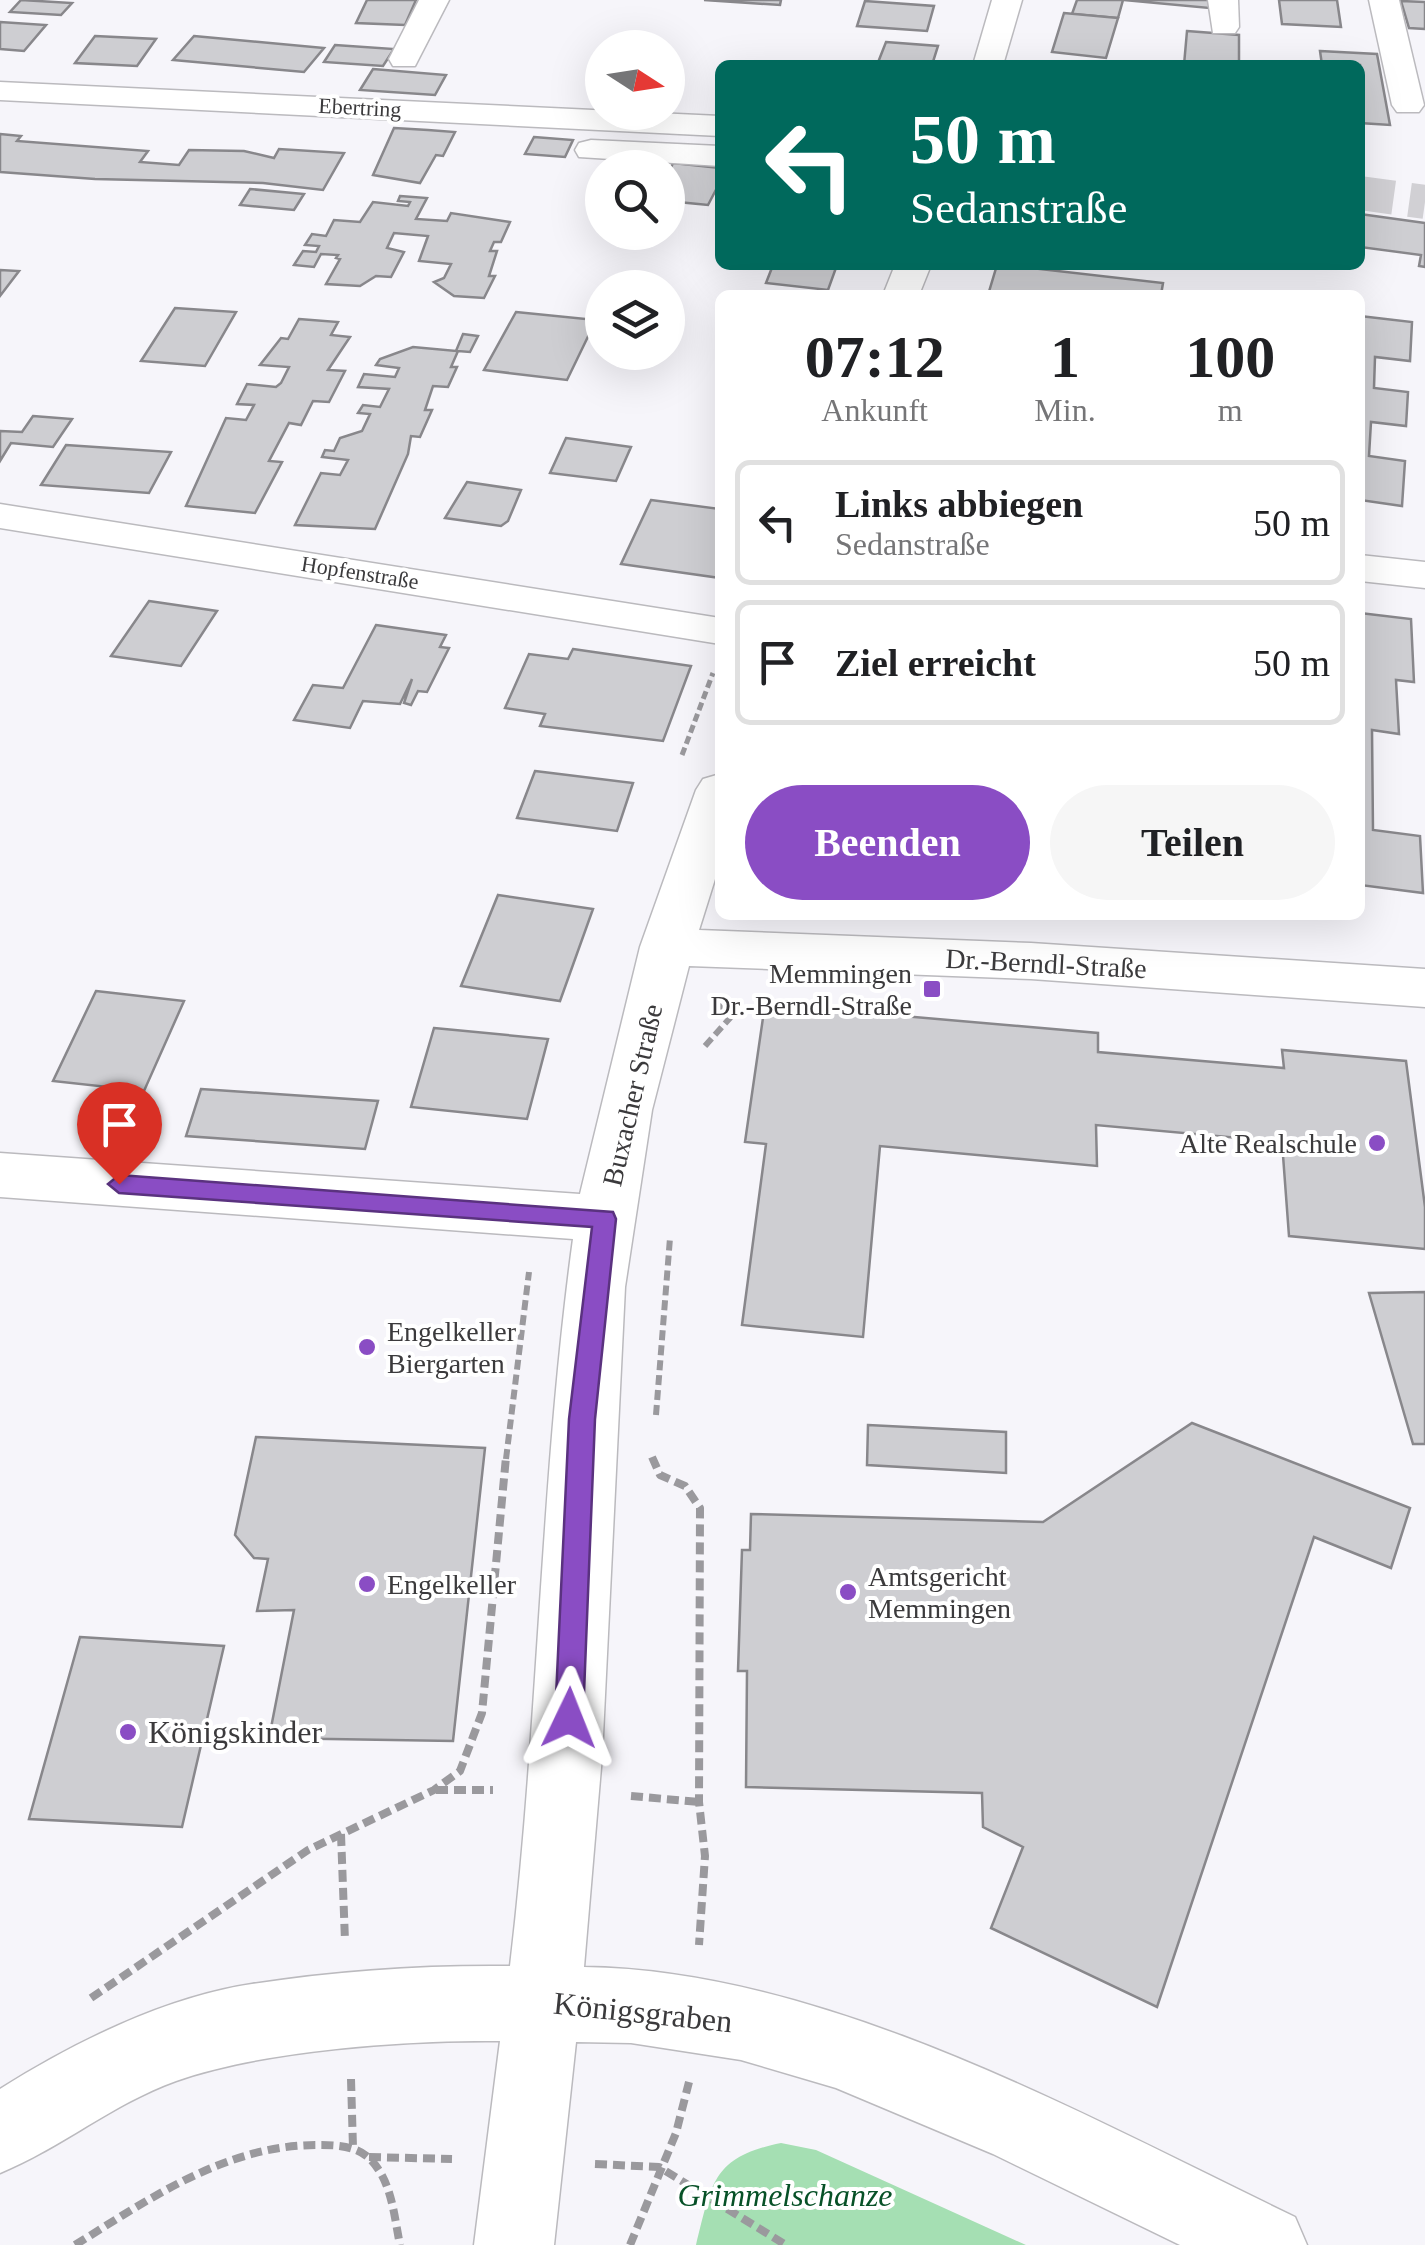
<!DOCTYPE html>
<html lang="de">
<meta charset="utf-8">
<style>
body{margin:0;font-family:"Times New Roman",serif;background:#f6f6f6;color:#202124;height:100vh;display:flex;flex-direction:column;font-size:38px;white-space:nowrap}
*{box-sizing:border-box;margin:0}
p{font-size:32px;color:#757577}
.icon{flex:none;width:55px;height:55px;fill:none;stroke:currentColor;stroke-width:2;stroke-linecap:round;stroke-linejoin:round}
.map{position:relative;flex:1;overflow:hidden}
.details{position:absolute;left:715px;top:290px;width:650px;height:630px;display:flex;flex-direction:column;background:#fff;border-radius:15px;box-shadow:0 10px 40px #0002}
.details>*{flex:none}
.hud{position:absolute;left:715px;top:60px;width:650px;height:210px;border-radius:15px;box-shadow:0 10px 40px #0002;background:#00695c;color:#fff;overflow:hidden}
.needle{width:65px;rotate:102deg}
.buttons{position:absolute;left:585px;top:30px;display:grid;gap:20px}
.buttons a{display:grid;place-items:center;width:100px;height:100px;border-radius:50%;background:#fff;box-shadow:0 10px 40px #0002;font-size:50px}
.pin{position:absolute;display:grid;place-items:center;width:85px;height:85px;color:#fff;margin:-102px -42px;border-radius:50% 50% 50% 0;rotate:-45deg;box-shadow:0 0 10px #0007}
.pin .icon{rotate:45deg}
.me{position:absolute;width:110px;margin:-55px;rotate:2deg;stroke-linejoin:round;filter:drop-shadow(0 0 8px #0008)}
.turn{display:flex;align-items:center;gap:35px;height:210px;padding:0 30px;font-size:45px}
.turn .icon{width:130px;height:130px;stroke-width:2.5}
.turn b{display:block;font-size:70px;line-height:85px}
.eta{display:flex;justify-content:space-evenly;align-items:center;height:170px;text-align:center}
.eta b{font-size:60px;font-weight:600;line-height:70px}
.button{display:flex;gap:20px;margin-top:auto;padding:20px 30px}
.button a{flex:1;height:115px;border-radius:60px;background:#8a4dc4;color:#fff;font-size:40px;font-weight:600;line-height:115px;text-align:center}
.button a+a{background:#f6f6f6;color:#202124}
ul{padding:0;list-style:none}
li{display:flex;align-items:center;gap:30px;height:125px;margin:0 20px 15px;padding:0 10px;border:5px solid #e0e0e0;border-radius:15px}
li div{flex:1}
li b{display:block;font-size:38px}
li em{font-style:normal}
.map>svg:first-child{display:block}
.green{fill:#a5dfb3}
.building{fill:#ceced2;stroke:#88878b;stroke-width:2.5}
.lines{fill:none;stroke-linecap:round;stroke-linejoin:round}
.major-tunnel{stroke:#d1d0d4;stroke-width:34;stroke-dasharray:34 16;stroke-linecap:butt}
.minor-casing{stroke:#bbbabe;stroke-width:3}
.major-casing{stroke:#bbbabe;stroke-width:3}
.path-far2{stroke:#9a999d;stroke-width:5;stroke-dasharray:8 4;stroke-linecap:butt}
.path-far1{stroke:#9a999d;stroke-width:6;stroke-dasharray:10 5;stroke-linecap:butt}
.path{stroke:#9a999d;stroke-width:8;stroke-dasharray:12 6;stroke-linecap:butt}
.minor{fill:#fff;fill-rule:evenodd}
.major{fill:#fff;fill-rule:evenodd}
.route{fill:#8a4dc4;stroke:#5a327f;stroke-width:2.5}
.poi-dot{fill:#8a4dc4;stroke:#fff;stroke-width:4}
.labels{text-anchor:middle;stroke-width:8;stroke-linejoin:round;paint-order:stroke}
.far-street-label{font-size:22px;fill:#3b3a3c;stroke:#fff}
.street-label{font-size:28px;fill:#3b3a3c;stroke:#fff}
.poi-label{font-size:28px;fill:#3b3a3c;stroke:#fff;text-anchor:start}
.near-poi-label{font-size:32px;fill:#3b3a3c;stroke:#fff;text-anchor:start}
.near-street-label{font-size:32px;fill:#3b3a3c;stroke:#fff}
.near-park-label{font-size:32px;font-style:italic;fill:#075127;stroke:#fff}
</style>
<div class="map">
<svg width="1425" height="2245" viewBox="0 0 1425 2245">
<rect width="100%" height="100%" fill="#f6f5fa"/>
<path class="green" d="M781 2143 816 2150 1026 2245H696C712 2183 712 2157 781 2143Z"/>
<g class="building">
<path d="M21 0 72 3 61 15 10 12Z"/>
<path d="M367 0H416L405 25 356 23Z"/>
<path d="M704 0H781L780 5Z"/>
<path d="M1077 0H1123L1118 18 1072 14Z"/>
<path d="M1124 0H1211L1209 8Z"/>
<path d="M1279 0H1337L1341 27 1282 24Z"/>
<path d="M865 1 934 6 927 31 857 26Z"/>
<path d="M1401 1 1425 2V29L1409 28Z"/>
<path d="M1064 13 1118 18 1106 58 1052 52Z"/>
<path d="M0 22 46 25 24 51 0 49Z"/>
<path d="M1187 31 1239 35V65H1184Z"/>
<path d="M95 36 156 39 137 66 75 63Z"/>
<path d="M194 36 324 48 304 72 173 60Z"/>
<path d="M886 42 938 46 932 65H877Z"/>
<path d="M335 45 394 49 383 66 324 62Z"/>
<path d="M1320 51 1377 54 1390 125 1360 123V65H1322Z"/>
<path d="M373 69 446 75 435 95 360 90Z"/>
<path d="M394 128 428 130 455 132 443 156 436 155 420 183 373 175Z"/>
<path d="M0 134 21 136 17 141 148 151 140 162 179 165 189 150 244 151 274 158 279 149 344 153 323 190 263 183 95 179 0 172Z"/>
<path d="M534 137 573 140 565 157 525 154Z"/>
<path d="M673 163 720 168V182L708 205 668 201V174Z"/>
<path d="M250 189 304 194 294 210 240 205Z"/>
<path d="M400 196 427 198 416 219 447 221 451 213 510 222 501 242H494L490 251H497L489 276H495L484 298 454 296 434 282 444 278 451 264 419 261 428 236 394 233 387 248 404 252 391 277 376 276 360 286 326 284 340 259 336 258 338 255 321 254 314 267 294 265 303 251 316 252 319 246 305 245 312 234 326 236 334 220 360 222 373 202 408 206 410 202 398 201Z"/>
<path d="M1360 214 1425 223V267L1419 266 1421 255 1360 247Z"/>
<path d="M773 265H837L828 290 766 283Z"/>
<path d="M997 265H1006L1163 283 1161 295H988Z"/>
<path d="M0 270 19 271 0 296Z"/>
<path d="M175 308 236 312 205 366 141 361Z"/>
<path d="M516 312 596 320 567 380 484 370Z"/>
<path d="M1360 316 1412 322 1410 361 1375 357 1374 388 1408 392 1406 426 1371 422 1369 456 1405 461 1402 506 1360 500Z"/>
<path d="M299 319 338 322 331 335 350 337 328 370 345 371 329 402 313 401 301 425 289 423 269 461 282 462 255 513 186 506 226 418 246 420 254 405 237 404 247 384 276 387 281 383 289 367 260 365 281 338 288 339Z"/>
<path d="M463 334 478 336 470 352 458 351 451 367H457L448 387 433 386 425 410H432L420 437 411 436 408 454 375 529 295 525 321 473 340 475 348 460 322 457 325 450 334 451 340 438 362 431 370 414 358 413 363 405 380 407 389 389 358 387 364 374 395 377 399 368 376 365 380 359 413 347 456 351Z"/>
<path d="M33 416 72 419 53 447 11 443 0 461V431L22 432Z"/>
<path d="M566 438 631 447 616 481 550 473Z"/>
<path d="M66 445 171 452 149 493 41 485Z"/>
<path d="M467 482 521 490 508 521 501 526 445 518Z"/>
<path d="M651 500 720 509V578L621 564Z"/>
<path d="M149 601 217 611 181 666 111 656Z"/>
<path d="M1360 613 1411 619 1414 682 1396 680 1399 734 1372 730 1373 830 1420 836 1423 893 1360 885Z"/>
<path d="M376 625 446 635 440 647 449 648 427 692 418 691 411 705 404 703 412 679 400 704 363 701 350 728 294 720 313 685 343 688Z"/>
<path d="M573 649 691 666 663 741 540 726 545 714 505 708 529 654 568 659Z"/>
<path d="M535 771 633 783 617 831 517 818Z"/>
<path d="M498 895 593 909 560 1001 461 986Z"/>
<path d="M96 991 184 1001 144 1091 53 1081Z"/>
<path d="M765 1004 1098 1033V1052L1284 1068 1282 1050 1406 1061 1425 1207V1249L1289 1236 1282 1142 1096 1125 1097 1166 880 1146 863 1337 742 1325 766 1144 745 1142Z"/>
<path d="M434 1028 548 1039 527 1119 411 1107Z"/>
<path d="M201 1089 378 1101 365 1149 186 1136Z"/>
<path d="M1425 1292V1444H1413L1369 1293Z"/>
<path d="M1192 1423 1410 1508 1391 1568 1314 1537 1157 2007 991 1928 1023 1847 983 1827 982 1793 746 1787 747 1671H738L742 1550H750L751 1514 1043 1522Z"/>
<path d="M868 1425 1006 1432V1473L867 1465Z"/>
<path d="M256 1437 485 1448 453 1741 269 1738 294 1610 257 1611 268 1559 254 1558 235 1535Z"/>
<path d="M80 1637 224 1646 182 1827 29 1819Z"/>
</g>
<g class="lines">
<path class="major-tunnel" d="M1360 193 1425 202"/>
<g class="minor-casing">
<g id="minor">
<path d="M419 0H449L415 66H393L389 59Z"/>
<path d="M992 0H1022L1003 65H973Z"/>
<path d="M1208 0H1238L1239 27 1235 33H1213Z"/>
<path d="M1369 0H1399L1424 105 1419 112H1397L1392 105Z"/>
<path d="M591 140 720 146V166L579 157 575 150 579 143Z"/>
<path d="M895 265H931L919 295H883Z"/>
<path d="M0 504 720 618V644L0 528Z"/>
<path d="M1360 555 1425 562V588L1360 581Z"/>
<path d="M720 774V863L699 930 1031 943 1425 969V1007L1031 979 689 966 652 1110 625 1287 602 1756 584 1967C825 1970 1081 2114 1295 2217L1307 2245H1180L993 2154 836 2088 741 2060 631 2043 576 2042 554 2245H474L500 2041C406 2040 264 2050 176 2081 112 2104 61 2148 0 2173V2089C73 2043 165 1997 252 1984 335 1971 425 1965 510 1966 539 1724 540 1480 573 1239L0 1197V1153L580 1194 640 947 696 790 703 779Z"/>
</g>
</g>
<g class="major-casing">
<path id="major" d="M0 82 720 116V136L0 100Z"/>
</g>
<path class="path-far2" d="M682 755 713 673"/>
<g class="path-far1">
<path d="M705 1046 730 1018 713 999"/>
<path d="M656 1415 670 1238"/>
<path d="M506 1459 529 1272"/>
</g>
<g class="path">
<path d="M652 1457 660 1475 685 1486 700 1508 699 1802 705 1856 699 1945"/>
<path d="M436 1790H493"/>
<path d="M631 1796 699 1802"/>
<path d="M341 1834 345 1941"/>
<path d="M91 1998 308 1850 434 1790 460 1771 482 1713 506 1457"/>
<path d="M351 2079 353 2148"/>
<path d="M369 2157 452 2159"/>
<path d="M595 2164 659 2167 786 2245"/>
<path d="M75 2245C151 2198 227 2144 320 2145 337 2145 357 2146 370 2159 392 2181 394 2216 400 2245"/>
<path d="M630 2245 676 2133 689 2082"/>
</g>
<use href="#minor" class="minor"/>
<use href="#major" class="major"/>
</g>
<path class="route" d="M119 1175 613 1212 616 1219 595 1419 583 1718 579 1728 569 1732 559 1728 555 1718 569 1419 592 1227 119 1193 108 1184Z"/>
<g class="poi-dot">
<rect x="922" y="979" width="20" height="20" rx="5"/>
<circle cx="1377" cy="1143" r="10"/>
<circle cx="367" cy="1347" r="10"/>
<circle cx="367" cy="1584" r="10"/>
<circle cx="848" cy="1592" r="10"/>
<circle cx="128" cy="1732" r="10"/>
</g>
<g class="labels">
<g class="far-street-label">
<text transform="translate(360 107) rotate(3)" y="8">Ebertring</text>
<text transform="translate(360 572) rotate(9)" y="8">Hopfenstraße</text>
</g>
<g class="street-label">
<text transform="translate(1046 963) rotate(3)" y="10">Dr.-Berndl-Straße</text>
<text transform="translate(632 1095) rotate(-77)" y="10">Buxacher Straße</text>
</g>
<g class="poi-label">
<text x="912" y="983" text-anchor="end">Memmingen<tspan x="912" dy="32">Dr.-Berndl-Straße</tspan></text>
<text x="1357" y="1153" text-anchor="end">Alte Realschule</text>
<text x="387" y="1341">Engelkeller<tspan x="387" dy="32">Biergarten</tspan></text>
<text x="868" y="1586">Amtsgericht<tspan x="868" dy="32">Memmingen</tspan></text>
<text x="387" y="1594">Engelkeller</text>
</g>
<g class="near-poi-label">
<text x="148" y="1743">Königskinder</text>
</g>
<g class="near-street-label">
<text transform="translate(643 2012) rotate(6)" y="11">Königsgraben</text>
</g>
<g class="near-park-label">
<text x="785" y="2206">Grimmelschanze</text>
</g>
</g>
</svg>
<div class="buttons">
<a><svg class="needle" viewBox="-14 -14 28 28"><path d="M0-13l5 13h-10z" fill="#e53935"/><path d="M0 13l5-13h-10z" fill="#757577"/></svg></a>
<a><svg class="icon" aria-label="search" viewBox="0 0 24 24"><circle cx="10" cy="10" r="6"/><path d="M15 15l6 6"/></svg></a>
<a><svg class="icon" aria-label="layers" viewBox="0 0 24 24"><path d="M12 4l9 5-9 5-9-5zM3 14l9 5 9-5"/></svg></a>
</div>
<div class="pin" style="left:119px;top:1184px;background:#d93025"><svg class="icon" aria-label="arrive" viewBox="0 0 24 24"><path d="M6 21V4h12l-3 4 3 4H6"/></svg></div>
<svg class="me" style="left:569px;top:1718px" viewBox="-20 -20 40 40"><path d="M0-17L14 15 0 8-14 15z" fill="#8a4dc4" stroke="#fff" stroke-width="4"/></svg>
<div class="hud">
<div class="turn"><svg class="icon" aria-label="left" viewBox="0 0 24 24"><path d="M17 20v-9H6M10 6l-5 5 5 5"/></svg><div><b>50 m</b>Sedanstraße</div></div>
</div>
<section class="details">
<div class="eta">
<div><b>07:12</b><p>Ankunft</p></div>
<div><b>1</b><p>Min.</p></div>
<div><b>100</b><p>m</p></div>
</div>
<ul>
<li><svg class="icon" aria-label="left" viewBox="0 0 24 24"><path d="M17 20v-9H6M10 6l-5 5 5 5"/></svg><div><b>Links abbiegen</b><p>Sedanstraße</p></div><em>50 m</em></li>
<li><svg class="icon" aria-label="arrive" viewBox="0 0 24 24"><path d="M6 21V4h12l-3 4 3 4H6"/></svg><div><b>Ziel erreicht</b></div><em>50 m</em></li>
</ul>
<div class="button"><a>Beenden</a><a>Teilen</a></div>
</section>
</div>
